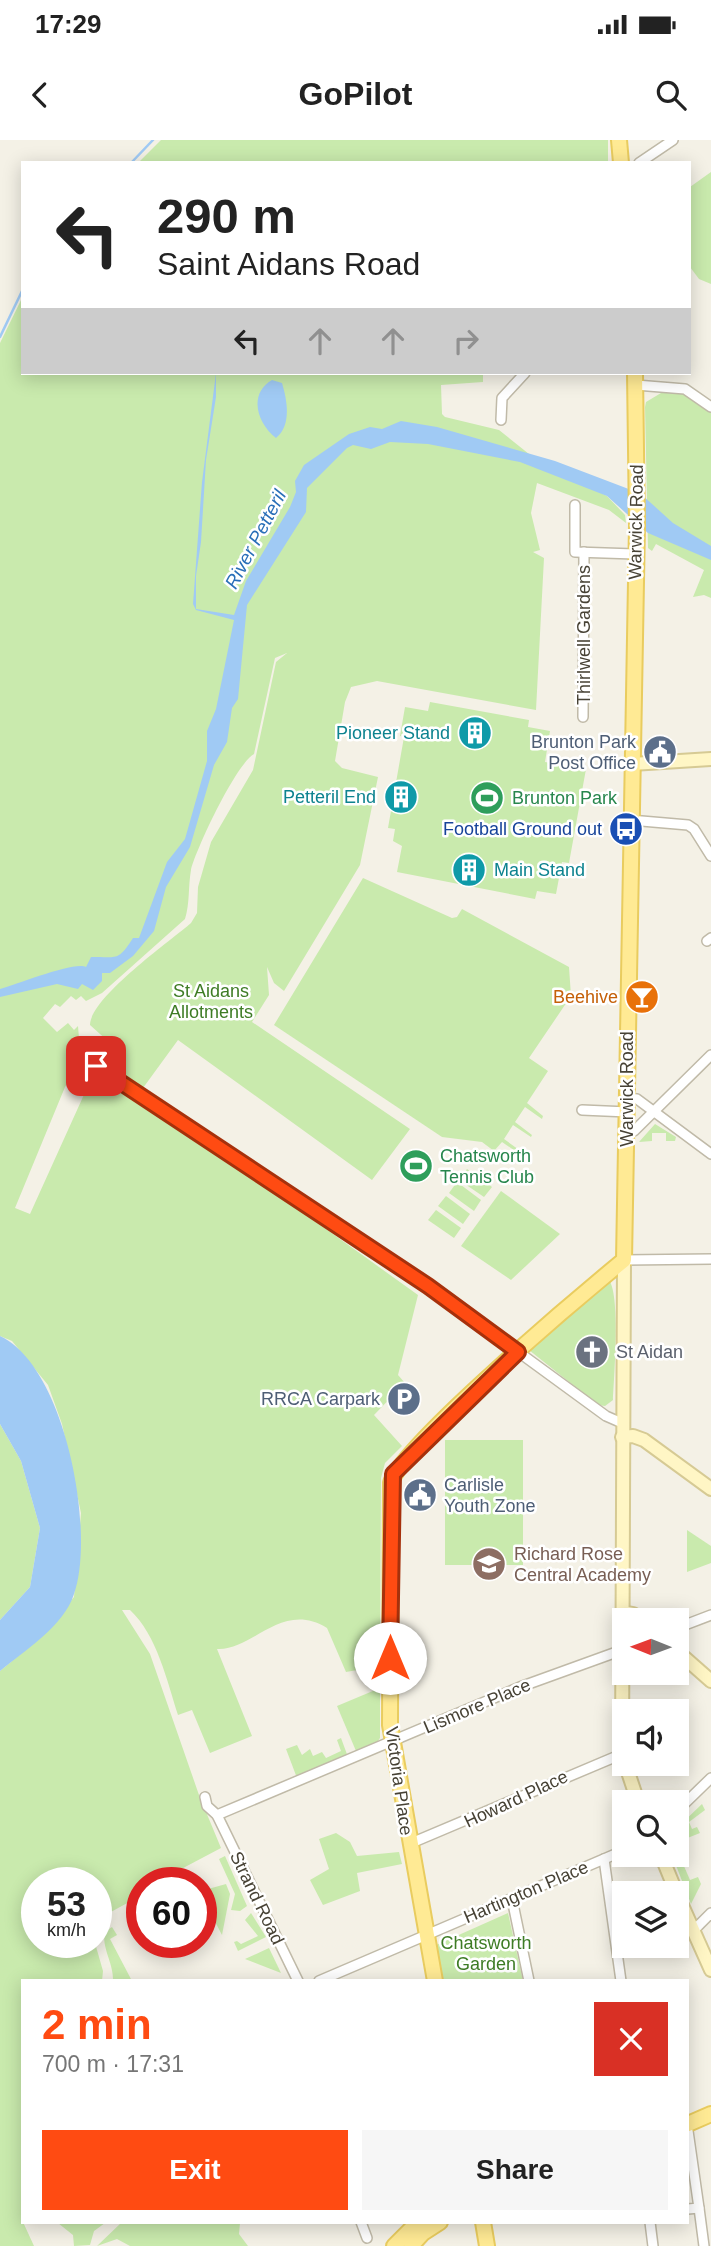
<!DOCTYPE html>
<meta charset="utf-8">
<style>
body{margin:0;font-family:Arial,sans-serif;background:#f6f6f6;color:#222;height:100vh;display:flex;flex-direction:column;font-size:26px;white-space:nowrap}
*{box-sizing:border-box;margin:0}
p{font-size:23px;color:#767676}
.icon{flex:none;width:38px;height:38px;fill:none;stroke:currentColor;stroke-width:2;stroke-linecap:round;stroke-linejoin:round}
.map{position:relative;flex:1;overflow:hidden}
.side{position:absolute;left:21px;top:1839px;width:668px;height:245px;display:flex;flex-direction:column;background:#fff;border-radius:0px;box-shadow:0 4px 18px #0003}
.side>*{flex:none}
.guide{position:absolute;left:21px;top:21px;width:670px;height:214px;border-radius:0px;box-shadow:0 4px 18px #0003;background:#fff;color:#222;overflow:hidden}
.needle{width:46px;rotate:271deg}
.tools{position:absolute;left:612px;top:1468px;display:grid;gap:14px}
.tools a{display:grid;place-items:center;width:77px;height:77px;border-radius:0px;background:#fff;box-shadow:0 4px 18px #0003;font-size:35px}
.speed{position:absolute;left:21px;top:1727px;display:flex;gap:14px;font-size:35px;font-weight:700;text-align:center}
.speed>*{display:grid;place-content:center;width:91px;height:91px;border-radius:50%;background:#fff;box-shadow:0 4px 18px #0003;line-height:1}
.speed small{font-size:18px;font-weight:400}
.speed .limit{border:10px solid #d22;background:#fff;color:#111}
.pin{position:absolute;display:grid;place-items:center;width:60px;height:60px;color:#fff;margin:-30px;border-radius:14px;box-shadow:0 4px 10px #0006}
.me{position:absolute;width:77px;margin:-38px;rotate:0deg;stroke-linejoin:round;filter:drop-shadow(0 0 5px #0008)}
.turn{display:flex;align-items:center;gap:24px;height:147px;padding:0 21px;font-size:32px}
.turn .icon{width:91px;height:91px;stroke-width:2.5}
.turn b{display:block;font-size:49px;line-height:60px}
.lanes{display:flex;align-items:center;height:66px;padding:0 21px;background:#0003;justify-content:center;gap:35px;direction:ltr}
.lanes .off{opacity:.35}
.round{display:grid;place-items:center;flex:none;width:74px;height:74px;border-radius:0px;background:#f6f6f6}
.summary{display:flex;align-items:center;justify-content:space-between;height:119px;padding:0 21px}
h1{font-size:42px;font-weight:700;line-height:52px;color:#ff4b12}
.primary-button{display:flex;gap:14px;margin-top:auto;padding:14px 21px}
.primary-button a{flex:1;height:80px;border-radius:0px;background:#ff4b12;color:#fff;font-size:28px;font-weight:700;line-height:80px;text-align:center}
.primary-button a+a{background:#f6f6f6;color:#222}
.status{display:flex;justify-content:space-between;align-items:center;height:49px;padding:0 35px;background:#fff;direction:ltr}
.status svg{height:19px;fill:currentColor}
header{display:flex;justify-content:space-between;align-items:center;height:91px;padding:0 21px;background:#fff;font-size:32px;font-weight:700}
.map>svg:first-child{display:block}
.green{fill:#c9eaad}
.water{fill:#a0caf4}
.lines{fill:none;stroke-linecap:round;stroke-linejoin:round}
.stream{stroke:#a0caf4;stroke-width:2.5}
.street-casing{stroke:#c0baa8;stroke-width:12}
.secondary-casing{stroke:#d6ca94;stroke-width:16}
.primary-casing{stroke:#e9cc5f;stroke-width:18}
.street{stroke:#fff;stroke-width:9}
.secondary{stroke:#fff6c5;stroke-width:12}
.primary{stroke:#ffea94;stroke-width:14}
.route-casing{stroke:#a6310c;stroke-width:18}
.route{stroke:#ff4b12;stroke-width:12}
.labels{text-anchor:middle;stroke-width:5;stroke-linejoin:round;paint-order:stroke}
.street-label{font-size:18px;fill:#474235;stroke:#fff}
.culture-label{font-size:18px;fill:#0d838f;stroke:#fff;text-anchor:end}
.service-label{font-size:18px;fill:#4e5e75;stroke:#fff;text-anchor:end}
.leisure-label{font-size:18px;fill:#27864d;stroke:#fff;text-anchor:start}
.transit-label{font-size:18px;fill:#164399;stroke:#fff;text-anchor:end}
.park-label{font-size:18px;fill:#3e7c25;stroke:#fff}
.food-label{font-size:18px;fill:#c56008;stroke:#fff;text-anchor:end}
.worship-label{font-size:18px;fill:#5b616d;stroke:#fff;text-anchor:start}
.education-label{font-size:18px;fill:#785e54;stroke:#fff;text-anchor:start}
.water-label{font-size:19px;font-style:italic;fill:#296fb8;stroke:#fff}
</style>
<div class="status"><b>17:29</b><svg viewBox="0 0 49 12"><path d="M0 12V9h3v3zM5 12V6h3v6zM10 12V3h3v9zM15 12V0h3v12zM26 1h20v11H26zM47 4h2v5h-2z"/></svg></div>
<header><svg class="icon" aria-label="back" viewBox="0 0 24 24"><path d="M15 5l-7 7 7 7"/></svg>GoPilot<svg class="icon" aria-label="search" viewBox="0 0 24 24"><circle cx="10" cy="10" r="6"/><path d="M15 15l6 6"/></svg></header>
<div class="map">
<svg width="711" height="2106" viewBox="0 0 711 2106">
<rect width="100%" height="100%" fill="#f4f1e6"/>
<g class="green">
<path d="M161 0H608V23H138Z"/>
<path d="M711 32V144L699 139 690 127V47Z"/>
<path d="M23 156V233H483V242L441 245 442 274 445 277 499 290 529 314 607 356 625 375 626 383 609 370 537 343 531 373 540 410 533 412 544 418 536 570 377 541 351 547 345 562 335 621 342 628 378 637 360 725 284 851 274 843 267 827 269 855 252 882 410 989 372 1040 178 900 143 948 102 923 110 903 90 885C90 858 169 802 191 783L197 773 198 747 211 702 253 630 276 522 287 513 275 518 254 614C236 624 196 709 191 730 188 747 190 763 185 779L102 853 86 861 81 856 76 860 71 856 60 867 55 864 43 878 57 892 68 883 74 890 78 886 80 910 87 923 78 933 75 930 65 947 15 1068 30 1074 87 948 91 942 95 943 100 933 227 1018 418 1155 398 1235 405 1243 374 1275 402 1306 385 1323 381 1338 380 1526 346 1532 327 1488C281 1460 253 1511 217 1509L252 1596 210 1613 192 1570 178 1575C167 1541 157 1495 130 1470H122L150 1514 199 1655 221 1708 168 1736 165 1731 158 1730 162 1743H142V1755L109 1773 96 1787V1743H37V1802L95 1803 103 1831 102 1841H23V2082L34 2106H0V1531L40 1498 74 1457 81 1373 62 1284 48 1245 12 1201 0 1196V203Z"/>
<path d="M684 251 711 272V458L704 455 693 457 704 430 656 404 652 411 648 408 645 267 646 262 661 253Z"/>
<path d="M430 562 529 580 528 587 550 591 545 622 586 629 569 723 562 722 556 754 537 751 535 759 397 732 402 706 393 701 395 689 388 688 404 597 400 596 405 567 428 571Z"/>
<path d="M363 738 452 778 457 777 462 769 569 827 571 856 529 918 548 931 527 963 543 976 542 979 525 967 515 982 532 995 531 997 513 985 504 999 529 1017 527 1019 502 1002 494 1011 482 1002 442 997 274 885Z"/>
<path d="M655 984 676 997 675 1001H666V993H652V1001L639 1002Z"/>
<path d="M467 1029 492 1047 484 1057 459 1040Z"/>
<path d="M457 1042 481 1060 474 1071 449 1053Z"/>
<path d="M501 1051 560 1094 511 1140 461 1106Z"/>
<path d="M446 1056 470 1074 463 1084 438 1066Z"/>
<path d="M436 1070 461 1088 454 1098 428 1080Z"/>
<path d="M608 1139C621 1151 614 1238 613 1260L605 1266 598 1265 529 1210Z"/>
<path d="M0 1284 21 1321 40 1388 30 1447 0 1480Z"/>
<rect x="445" y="1300" width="78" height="125"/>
<path d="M687 1390 711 1406V1423L687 1432Z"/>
<path d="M380 1548V1598L376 1604 356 1611 337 1566Z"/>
<path d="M341 1598 348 1617 297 1638 286 1609 297 1605 302 1615 310 1609 313 1616 322 1612 326 1618 341 1611 337 1600Z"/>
<path d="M702 1664 705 1670 689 1682 692 1689 697 1687 700 1693 680 1701 682 1706 677 1708V1688Z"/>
<path d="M336 1693 350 1702 357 1716 399 1712 402 1724 357 1733 360 1751 323 1765 310 1740 329 1729 319 1699Z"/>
<path d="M677 1710 690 1740 698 1737 701 1744 691 1764 672 1715H677Z"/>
<path d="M225 1716 247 1766 240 1771 231 1770 235 1754 219 1719Z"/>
<path d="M226 1744 230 1754 222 1795 210 1772 201 1776V1751Z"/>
<path d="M251 1773 266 1797 238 1811 234 1802 237 1801 241 1804 258 1796 245 1780Z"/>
<path d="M508 1773 523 1841H441L434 1806Z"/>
<path d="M112 1787 117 1795 110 1799 132 1841H113C114 1824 101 1807 105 1792Z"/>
<path d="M269 1808 281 1833 245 1819Z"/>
<path d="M122 2082 240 2083 239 2094 248 2106H130L117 2099 97 2106Z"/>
<path d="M58 2083H105L94 2091 90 2105 74 2106 73 2095Z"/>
</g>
<g class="water">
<path d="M216 233V257L206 320 201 402 196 436V469L234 475 246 441 290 367 296 352 295 341 304 325 349 294 370 287 382 289 401 281 437 287 555 321 626 348 641 354 673 383 711 406V420L648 393 607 356 520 322 428 304 390 302 371 309 353 305 347 308 307 348 306 372 247 465 238 559 232 568 227 602 214 625 190 707 166 747 154 791 133 816 110 833H102V841L93 850 82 844 78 849 57 844 0 857V849C18 844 75 821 86 827L91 817C117 816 117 823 133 798H139L167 722 185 699 207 621V591L216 569 234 480 196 470 193 464 202 342Z"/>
<path d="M272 240 282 243C287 260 292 285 276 298 257 283 248 254 272 240Z"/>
<path d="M0 1196C65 1226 96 1391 74 1454 64 1486 24 1511 0 1531V1480L30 1447 40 1388 21 1321 0 1284Z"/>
</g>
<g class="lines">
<g class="stream">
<path d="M131 23 153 0"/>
<path d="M0 197 23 149"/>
</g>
<g class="street-casing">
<g id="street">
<path d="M639 23 673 0"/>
<path d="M636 245 685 249 711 267"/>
<path d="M501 280 502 258 525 233"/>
<path d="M575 365V412L635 414"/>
<path d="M583 577 584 412"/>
<path d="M630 680 688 685 694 689 711 716"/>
<path d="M707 801 711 798"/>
<path d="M96 926 428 1146 606 1276 622 1283"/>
<path d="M628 958 637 959 711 1014"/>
<path d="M582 970 628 972"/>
<path d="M627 992 634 991 711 915"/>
<path d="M624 1120 711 1119"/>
<path d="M677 1488 711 1475"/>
<path d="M205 1657 207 1666 217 1675 298 1841"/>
<path d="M677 1671 711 1638"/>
<path d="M217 1675 520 1547 625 1509"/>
<path d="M409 1704 622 1614"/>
<path d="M604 1719 621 1841"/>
<path d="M512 1759 529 1841"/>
<path d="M693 1791 711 1773"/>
<path d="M319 1841 625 1710"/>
<path d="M688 1991 699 2068 688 2069"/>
<path d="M699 2068 704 2106"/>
<path d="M361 2082 367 2098"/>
<path d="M650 2082 653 2106"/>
</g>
</g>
<g class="secondary-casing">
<g id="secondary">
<path d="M632 624 711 619"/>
<path d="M624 1120 622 1614 638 1662"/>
<path d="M622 1297 633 1296 644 1300 711 1349"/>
<path d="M622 1472 633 1474 641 1480"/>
<path d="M677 1511 711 1541"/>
<path d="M661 1715 677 1754"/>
<path d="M677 1754 711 1830"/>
</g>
</g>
<g class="primary-casing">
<g id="primary">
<path d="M619 0 621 23"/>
<path d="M435 1841 390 1585 391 1343C399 1308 585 1152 624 1120L637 385 635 233"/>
<path d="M688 1984 711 1974"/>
<path d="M483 2082 487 2106"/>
<path d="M394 2106 418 2082"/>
<path d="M411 2106 423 2093 440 2082"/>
</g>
</g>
<use href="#street" class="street"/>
<use href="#secondary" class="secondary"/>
<use href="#primary" class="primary"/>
</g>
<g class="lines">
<g class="route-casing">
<path id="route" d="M96 926 428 1146 518 1212 393 1334 390 1518"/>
</g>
<use href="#route" class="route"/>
</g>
<defs>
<g id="building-disc" transform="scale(1.75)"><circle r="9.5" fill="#0f9aa8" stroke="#fff"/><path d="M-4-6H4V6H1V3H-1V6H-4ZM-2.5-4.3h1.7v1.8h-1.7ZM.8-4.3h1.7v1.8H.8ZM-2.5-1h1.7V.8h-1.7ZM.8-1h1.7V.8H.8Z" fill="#fff"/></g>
<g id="civic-disc" transform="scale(1.75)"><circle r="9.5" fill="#5c6f8a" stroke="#fff"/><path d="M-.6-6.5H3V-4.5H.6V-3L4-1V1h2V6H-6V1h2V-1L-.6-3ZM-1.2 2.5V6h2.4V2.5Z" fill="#fff"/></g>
<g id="stadium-disc" transform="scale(1.75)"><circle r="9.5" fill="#2e9e5b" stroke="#fff"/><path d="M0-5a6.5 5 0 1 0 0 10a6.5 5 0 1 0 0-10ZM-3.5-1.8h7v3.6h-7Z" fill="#fff"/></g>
<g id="bus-disc" transform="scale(1.75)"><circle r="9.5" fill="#1a4fb4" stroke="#fff"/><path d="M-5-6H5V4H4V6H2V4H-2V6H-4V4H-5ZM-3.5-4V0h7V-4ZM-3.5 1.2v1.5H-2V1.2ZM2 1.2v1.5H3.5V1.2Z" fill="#fff"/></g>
<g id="bar-disc" transform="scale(1.75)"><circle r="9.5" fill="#e8710a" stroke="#fff"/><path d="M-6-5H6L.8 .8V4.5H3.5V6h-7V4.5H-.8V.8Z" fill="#fff"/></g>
<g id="church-disc" transform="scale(1.75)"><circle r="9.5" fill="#6b7280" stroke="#fff"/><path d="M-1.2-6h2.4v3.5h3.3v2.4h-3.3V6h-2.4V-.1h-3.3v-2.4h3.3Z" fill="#fff"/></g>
<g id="parking-disc" transform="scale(1.75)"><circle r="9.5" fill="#5c6f8a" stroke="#fff"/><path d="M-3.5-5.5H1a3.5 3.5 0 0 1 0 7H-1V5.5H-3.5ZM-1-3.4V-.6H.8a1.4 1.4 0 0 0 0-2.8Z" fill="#fff"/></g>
<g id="school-disc" transform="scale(1.75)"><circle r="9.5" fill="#8d6e63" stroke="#fff"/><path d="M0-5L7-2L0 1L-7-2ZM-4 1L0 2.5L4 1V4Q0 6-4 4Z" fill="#fff"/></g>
</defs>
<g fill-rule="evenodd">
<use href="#building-disc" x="475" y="593"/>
<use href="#civic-disc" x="660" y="612"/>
<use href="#building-disc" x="401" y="657"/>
<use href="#stadium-disc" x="487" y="658"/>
<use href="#bus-disc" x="626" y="689"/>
<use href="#building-disc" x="469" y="730"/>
<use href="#bar-disc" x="642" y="857"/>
<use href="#stadium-disc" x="416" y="1026"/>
<use href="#church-disc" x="592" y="1212"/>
<use href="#parking-disc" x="404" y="1259"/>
<use href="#civic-disc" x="420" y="1355"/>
<use href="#school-disc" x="489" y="1424"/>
</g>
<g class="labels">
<g class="street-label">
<text transform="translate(636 382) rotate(-89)" y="6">Warwick Road</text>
<text transform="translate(584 495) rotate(-90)" y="6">Thirlwell Gardens</text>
<text transform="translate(627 949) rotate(-90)" y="6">Warwick Road</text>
<text transform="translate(477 1566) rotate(-23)" y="6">Lismore Place</text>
<text transform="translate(399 1641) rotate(82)" y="6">Victoria Place</text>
<text transform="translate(516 1659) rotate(-25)" y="6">Howard Place</text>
<text transform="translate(526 1752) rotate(-23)" y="6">Hartington Place</text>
<text transform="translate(257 1758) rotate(64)" y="6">Strand Road</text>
</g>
<g class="culture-label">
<text x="450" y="599">Pioneer Stand</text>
<text x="376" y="663">Petteril End</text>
<text x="494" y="736" text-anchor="start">Main Stand</text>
</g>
<g class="service-label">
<text x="636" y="608">Brunton Park<tspan x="636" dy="21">Post Office</tspan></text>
<text x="380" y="1265">RRCA Carpark</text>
<text x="444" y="1351" text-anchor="start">Carlisle<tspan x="444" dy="21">Youth Zone</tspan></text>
</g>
<g class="leisure-label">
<text x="512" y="664">Brunton Park</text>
<text x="440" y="1022">Chatsworth<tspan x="440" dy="21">Tennis Club</tspan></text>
</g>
<g class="transit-label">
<text x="602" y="695">Football Ground out</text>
</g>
<g class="park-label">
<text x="211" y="857">St Aidans<tspan x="211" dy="21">Allotments</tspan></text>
<text x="486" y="1809">Chatsworth<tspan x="486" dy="21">Garden</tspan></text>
</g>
<g class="food-label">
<text x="618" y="863">Beehive</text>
</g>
<g class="worship-label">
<text x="616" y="1218">St Aidan</text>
</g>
<g class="education-label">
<text x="514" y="1420">Richard Rose<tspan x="514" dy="21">Central Academy</tspan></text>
</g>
<g class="water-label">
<text transform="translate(255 399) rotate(-62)" y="7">River Petteril</text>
</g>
</g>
</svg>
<div class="tools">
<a><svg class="needle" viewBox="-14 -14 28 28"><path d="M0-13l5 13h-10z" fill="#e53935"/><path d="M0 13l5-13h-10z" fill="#767676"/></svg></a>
<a><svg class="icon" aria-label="sound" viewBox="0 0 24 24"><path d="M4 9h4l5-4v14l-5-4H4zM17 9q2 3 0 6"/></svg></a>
<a><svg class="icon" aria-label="search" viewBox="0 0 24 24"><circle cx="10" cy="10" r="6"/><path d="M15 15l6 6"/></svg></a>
<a><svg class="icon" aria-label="layers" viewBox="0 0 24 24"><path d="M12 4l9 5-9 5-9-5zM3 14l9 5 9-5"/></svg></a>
</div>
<div class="speed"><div>53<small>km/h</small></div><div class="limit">60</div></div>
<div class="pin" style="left:96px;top:926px;background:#d93025"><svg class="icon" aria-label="arrive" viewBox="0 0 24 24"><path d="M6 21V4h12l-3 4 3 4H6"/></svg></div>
<svg class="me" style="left:390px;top:1518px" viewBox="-20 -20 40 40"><circle r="19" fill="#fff"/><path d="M0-13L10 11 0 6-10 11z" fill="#ff4b12"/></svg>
<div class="guide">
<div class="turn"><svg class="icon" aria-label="left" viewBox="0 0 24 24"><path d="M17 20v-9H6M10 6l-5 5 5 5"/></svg><div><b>290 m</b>Saint Aidans Road</div></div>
<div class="lanes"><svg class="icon" aria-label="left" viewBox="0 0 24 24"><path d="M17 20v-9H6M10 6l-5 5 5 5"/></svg><svg class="icon off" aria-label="ahead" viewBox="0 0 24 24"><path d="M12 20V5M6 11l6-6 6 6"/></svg><svg class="icon off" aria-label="ahead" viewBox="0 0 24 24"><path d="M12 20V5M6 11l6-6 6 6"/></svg><svg class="icon off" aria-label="right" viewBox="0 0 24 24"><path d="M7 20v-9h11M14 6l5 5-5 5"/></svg></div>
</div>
<section class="side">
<div class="summary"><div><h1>2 min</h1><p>700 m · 17:31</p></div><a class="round" style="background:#d93025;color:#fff"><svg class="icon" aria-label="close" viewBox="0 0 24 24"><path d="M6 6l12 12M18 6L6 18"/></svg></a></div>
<div class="primary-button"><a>Exit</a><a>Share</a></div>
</section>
</div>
